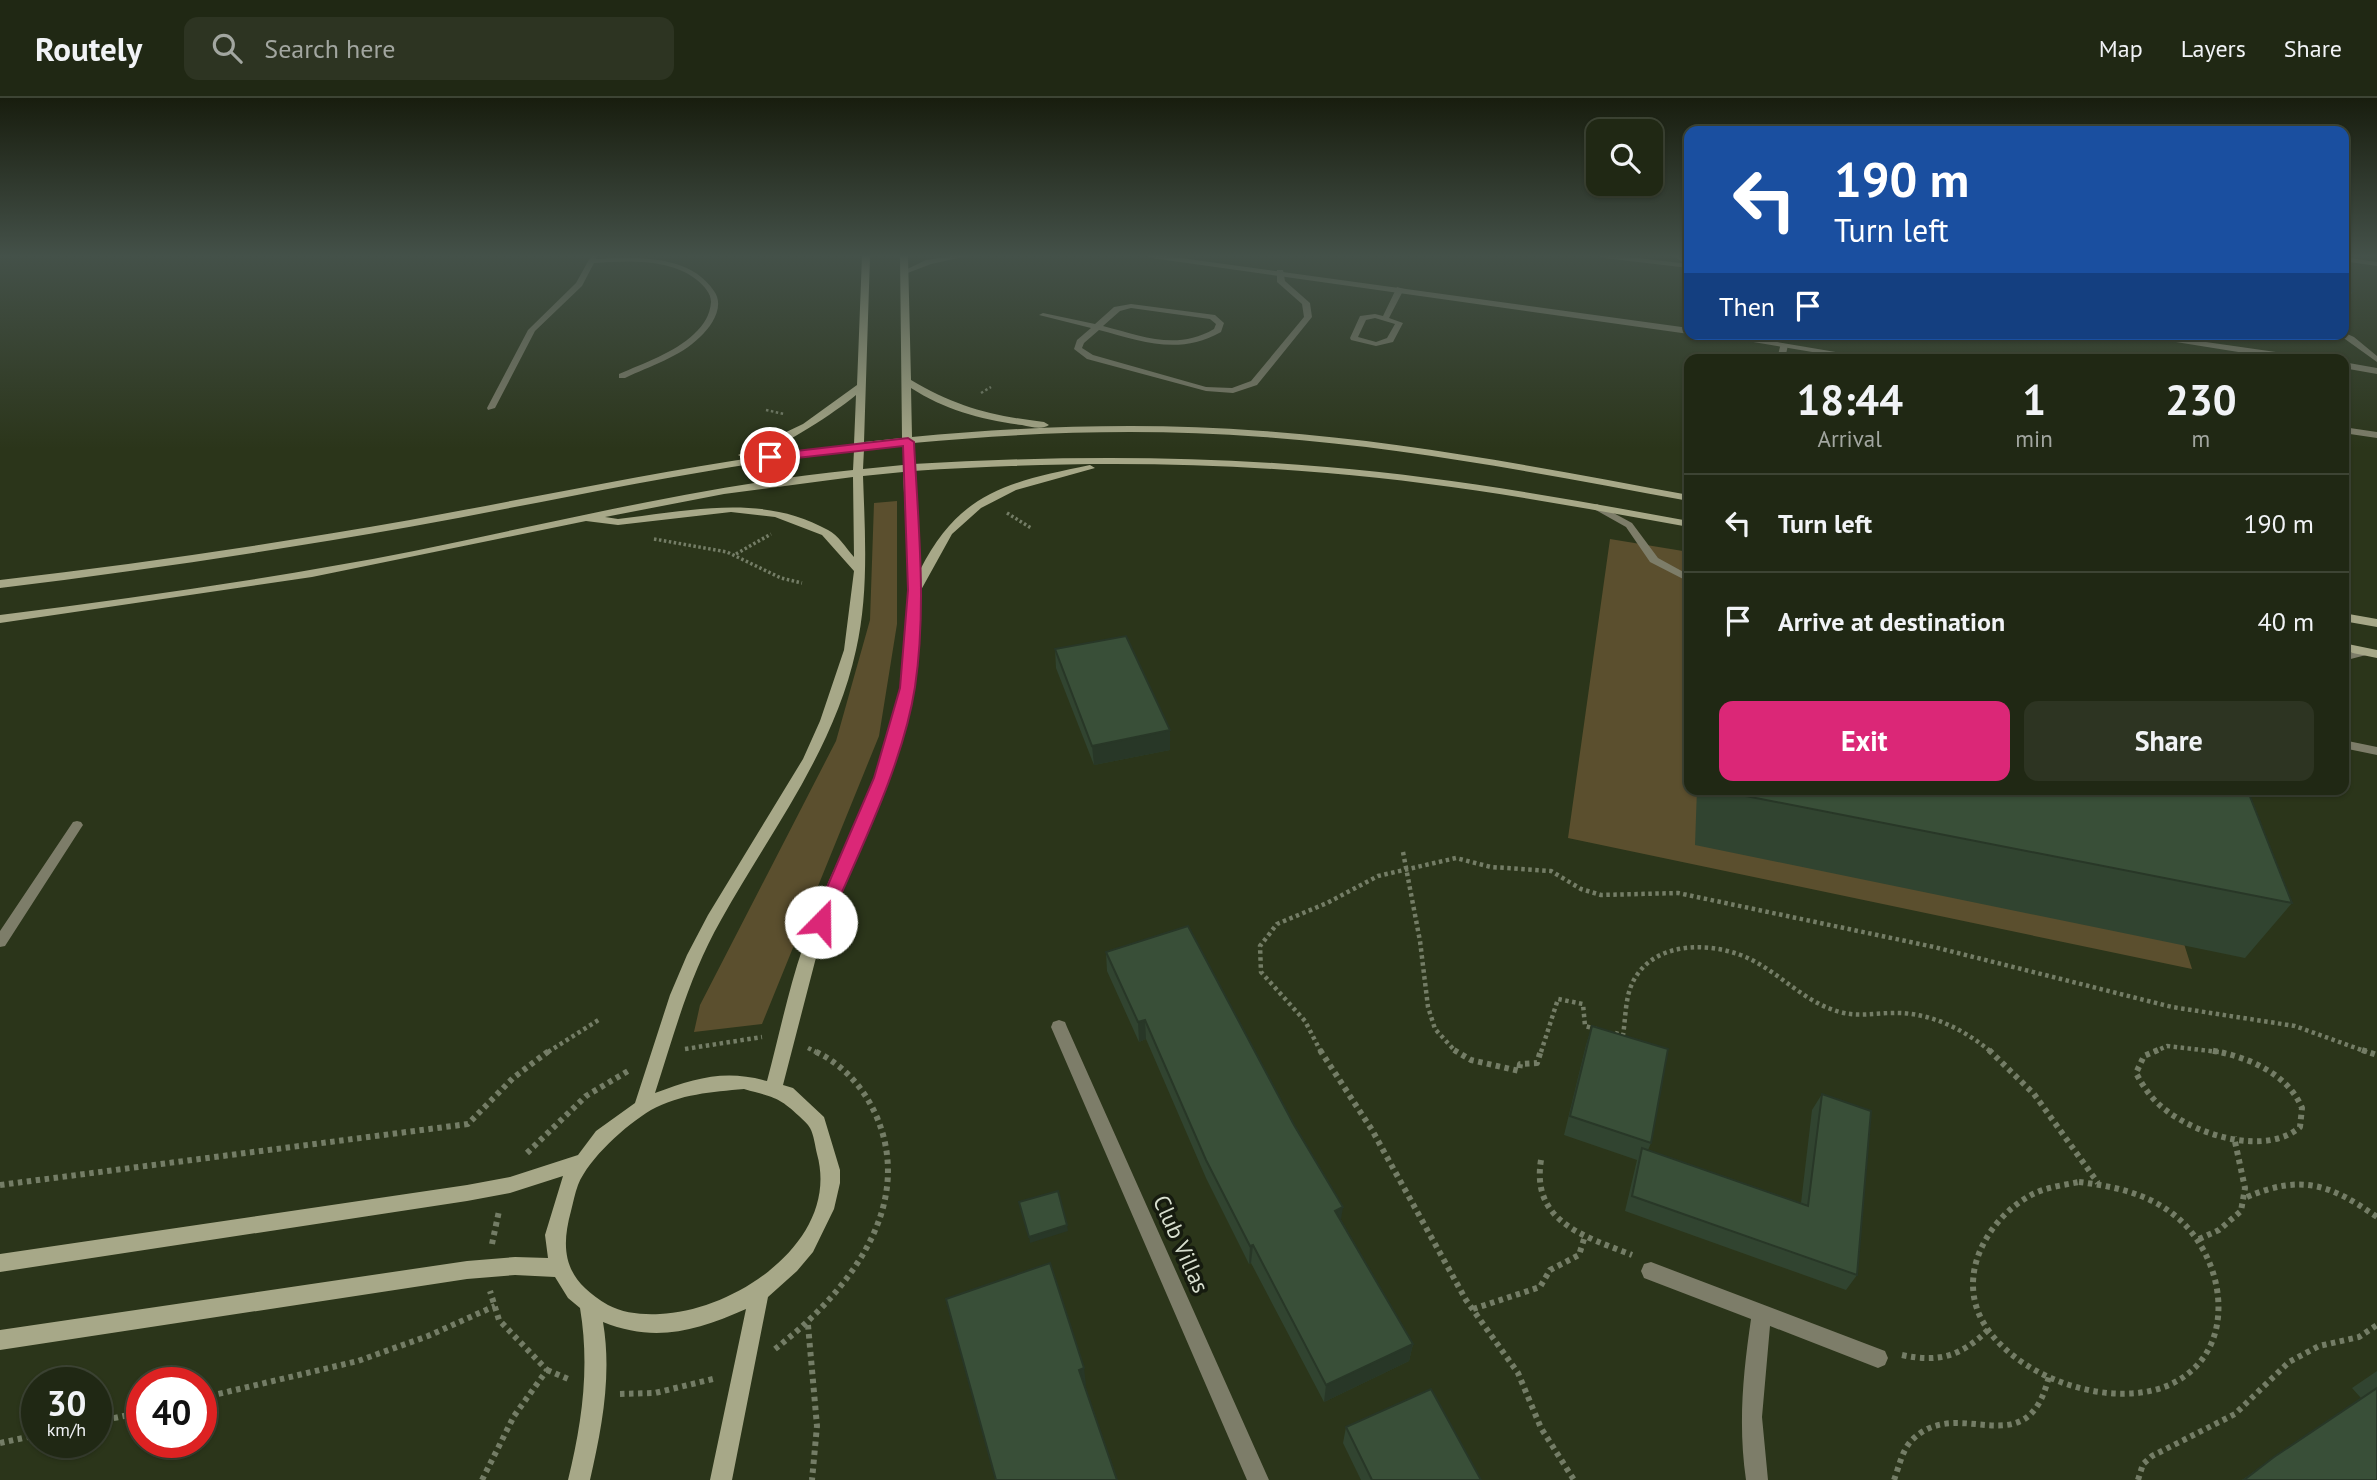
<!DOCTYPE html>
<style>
body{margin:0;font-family:"PT Sans",sans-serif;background:#2d3422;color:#f1f3f6;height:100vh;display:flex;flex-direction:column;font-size:26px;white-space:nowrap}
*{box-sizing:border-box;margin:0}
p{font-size:23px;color:#a2a6a0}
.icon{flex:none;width:38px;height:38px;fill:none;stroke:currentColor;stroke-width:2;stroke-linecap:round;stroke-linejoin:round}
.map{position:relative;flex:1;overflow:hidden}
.side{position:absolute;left:1684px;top:256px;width:665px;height:441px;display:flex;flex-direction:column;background:#202814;border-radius:14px;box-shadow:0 2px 5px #0004,0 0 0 2px #3d4434}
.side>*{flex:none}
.banner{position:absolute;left:1684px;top:28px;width:665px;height:214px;border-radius:14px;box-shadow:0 2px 5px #0004,0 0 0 2px #3d4434;background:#1a4fa0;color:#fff;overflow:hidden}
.controls{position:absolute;left:1586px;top:21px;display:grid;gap:14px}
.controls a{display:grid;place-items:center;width:77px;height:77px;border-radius:14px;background:#202814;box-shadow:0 2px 5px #0004,0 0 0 2px #3d4434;font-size:35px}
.speed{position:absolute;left:21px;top:1269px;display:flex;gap:14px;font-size:35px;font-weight:700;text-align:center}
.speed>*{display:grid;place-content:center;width:91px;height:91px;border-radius:50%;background:#202814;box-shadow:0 2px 5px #0004,0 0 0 2px #3d4434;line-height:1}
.speed small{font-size:18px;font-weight:400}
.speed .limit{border:10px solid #d22;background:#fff;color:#111}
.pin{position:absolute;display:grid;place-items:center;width:60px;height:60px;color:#fff;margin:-30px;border:4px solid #fff;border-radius:50%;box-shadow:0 2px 7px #0007}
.me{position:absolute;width:77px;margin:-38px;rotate:22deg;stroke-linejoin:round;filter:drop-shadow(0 0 5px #0008)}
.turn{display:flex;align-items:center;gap:24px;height:147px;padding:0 35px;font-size:32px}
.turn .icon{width:91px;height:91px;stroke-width:2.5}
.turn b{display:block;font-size:49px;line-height:60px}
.then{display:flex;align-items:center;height:66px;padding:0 35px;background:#0003;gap:14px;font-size:26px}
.eta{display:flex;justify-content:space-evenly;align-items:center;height:119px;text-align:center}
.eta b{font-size:42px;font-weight:700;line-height:49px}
.primary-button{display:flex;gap:14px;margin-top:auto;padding:14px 35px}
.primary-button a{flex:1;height:80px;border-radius:14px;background:#db2777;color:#fff;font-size:28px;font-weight:700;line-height:80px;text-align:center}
.primary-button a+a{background:#2d3422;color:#f1f3f6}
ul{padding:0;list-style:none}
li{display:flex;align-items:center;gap:21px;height:98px;padding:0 35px;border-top:2px solid #3d4434}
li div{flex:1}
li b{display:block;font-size:26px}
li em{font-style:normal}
header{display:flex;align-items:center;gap:42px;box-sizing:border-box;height:98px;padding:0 35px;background:#202814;border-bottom:2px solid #3d4434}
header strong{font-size:33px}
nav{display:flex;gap:38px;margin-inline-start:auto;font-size:24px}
.search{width:490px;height:63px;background:#2d3422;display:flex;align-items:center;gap:18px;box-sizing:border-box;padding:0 24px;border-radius:14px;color:#a2a6a0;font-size:26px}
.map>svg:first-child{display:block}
.green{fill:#5b4f2e}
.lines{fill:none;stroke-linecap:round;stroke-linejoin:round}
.path-far3{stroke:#747d66;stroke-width:2.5;stroke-dasharray:2.5 2.5;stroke-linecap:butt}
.path-far2{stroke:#747d66;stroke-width:3.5;stroke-dasharray:2.5 2.5;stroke-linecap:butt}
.path-far1{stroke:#747d66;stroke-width:4.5;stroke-dasharray:3.5 3.5;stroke-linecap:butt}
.path{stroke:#747d66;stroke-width:6;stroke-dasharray:4.5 4.5;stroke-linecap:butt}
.lane{fill:#7d7d69;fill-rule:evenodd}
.street{fill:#7d7d69;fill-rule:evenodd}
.secondary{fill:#a7a888;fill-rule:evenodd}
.wall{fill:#314430}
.shaded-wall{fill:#283727}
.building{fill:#394f38;stroke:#283727;stroke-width:2}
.route{fill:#db2777;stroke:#8e194d;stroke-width:2}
.labels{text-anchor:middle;stroke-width:7;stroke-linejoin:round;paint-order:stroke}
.near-street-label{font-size:23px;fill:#d7dece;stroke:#161b0f}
</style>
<header>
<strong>Routely</strong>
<div class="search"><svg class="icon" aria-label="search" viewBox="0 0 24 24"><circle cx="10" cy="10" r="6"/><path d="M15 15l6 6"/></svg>Search here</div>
<nav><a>Map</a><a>Layers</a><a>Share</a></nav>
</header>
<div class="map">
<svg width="2377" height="1382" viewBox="0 0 2377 1382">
<rect width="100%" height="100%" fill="#2b351a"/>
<g class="green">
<path d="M897 403V526L879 638 762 926 694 934 700 907 836 643 870 522 874 405Z"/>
<path d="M1610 441 1689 454V691H2135L2192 871 1568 740Z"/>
</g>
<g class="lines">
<g class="path-far3">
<path d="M981 295 991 289"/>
<path d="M766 312 784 316"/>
</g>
<g class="path-far2">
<path d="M1007 415 1031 430"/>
<path d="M654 441 727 454 781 480 802 485"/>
<path d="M736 456 771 436"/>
</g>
<g class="path-far1">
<path d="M1403 754 1420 843 1428 909 1435 931 1456 954"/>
<path d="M1615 935 1623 937C1626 918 1625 896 1635 880 1658 841 1717 844 1752 862 1783 878 1806 905 1840 914 1858 919 1875 915 1893 915 1929 914 1964 931 1991 954"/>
<path d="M808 950 816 954"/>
<path d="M685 951 762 939"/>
<path d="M548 954 600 921"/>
<path d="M1321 954 1305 923 1261 874 1260 848 1277 826 1327 805 1378 778 1456 760 1491 769 1551 773 1581 791 1601 797 1678 795 1934 849 2172 909 2295 928 2367 954"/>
<path d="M1541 954 1558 901 1583 906 1585 928 1596 931"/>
<path d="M2154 954 2167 948 2219 954"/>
</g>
<g class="path">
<path d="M1320 952 1372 1032 1466 1202 1518 1275 1541 1330 1574 1382"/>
<path d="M1454 952 1471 962 1519 973 1520 966 1537 965 1541 952"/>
<path d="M1989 952 2034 996 2098 1085"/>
<path d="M2158 952 2144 958 2136 975C2144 990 2153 1003 2167 1013 2200 1038 2266 1058 2300 1029L2302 1010C2287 974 2245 958 2209 952"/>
<path d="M2362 952 2377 957"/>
<path d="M527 1055 586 998 628 973"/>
<path d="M1541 1062C1531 1124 1584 1138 1632 1157"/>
<path d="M2079 1084C2112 1088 2146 1095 2173 1116 2224 1155 2241 1247 2177 1283 2117 1317 2007 1279 1979 1216 1959 1169 1992 1117 2033 1096 2047 1089 2064 1087 2079 1084Z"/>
<path d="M0 1087 468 1026 513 980 550 952"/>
<path d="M2247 1099C2301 1076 2330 1086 2377 1119"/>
<path d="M2199 1141 2219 1132 2241 1113 2245 1090 2234 1039"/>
<path d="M492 1146 499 1113"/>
<path d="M1473 1211 1540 1189 1550 1172 1579 1157 1585 1138"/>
<path d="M808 1227 817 1328 812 1382"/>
<path d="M775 1251C846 1196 918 1109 875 1015 862 987 840 964 812 952"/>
<path d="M1902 1257C1939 1265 1961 1258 1988 1232"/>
<path d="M547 1272 568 1281"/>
<path d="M620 1296 655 1295 717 1280"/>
<path d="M201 1300 358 1263 428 1238 495 1208"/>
<path d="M96 1324 142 1314"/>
<path d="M0 1345 37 1337"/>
<path d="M482 1382 514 1318 547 1272 499 1222 490 1193"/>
<path d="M1894 1382C1899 1369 1902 1352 1912 1342 1959 1295 2027 1371 2049 1278"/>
<path d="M2138 1382 2143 1366 2152 1358 2235 1316 2289 1264 2319 1248 2359 1239 2377 1227"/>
</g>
<g class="lane">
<path d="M591 158H597L596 161C635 159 690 156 714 193 725 208 712 228 700 239 680 259 650 268 625 280H619V276C644 265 674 255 694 236 704 227 710 217 711 204 711 195 704 188 697 182 669 160 627 163 594 165L582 188 535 233 495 310 488 312 487 310 528 232 576 185Z"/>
<path d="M1673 158H1680L1689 163V168Z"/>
<path d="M2343 159 2377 164V168L2343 163Z"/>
<path d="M1277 172H1283L1285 183 1310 205 1312 219 1257 287 1233 295 1206 293 1087 261 1074 251 1077 242 1091 230 1039 217 1043 215 1095 226 1114 209 1131 206 1215 217 1224 225 1221 234C1178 258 1142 243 1099 232L1084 245 1082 250 1093 257 1206 289 1232 290 1251 283 1304 219 1302 206 1277 184ZM1131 210 1210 221 1216 226 1214 231C1176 253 1142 238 1103 228L1120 213Z"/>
<path d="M1397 189 1404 191 1389 220 1403 225 1393 244 1376 248 1351 242 1350 240 1360 218 1375 216 1383 218ZM1375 220 1395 226 1387 240 1376 244 1358 239 1366 222Z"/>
<path d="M2343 234 2354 239 2377 258V264L2338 236H2343Z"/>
<path d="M1781 245 1788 247 1785 261H1777Z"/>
<path d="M1597 406 1632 425 1658 460 1689 477V484L1650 464 1626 429 1594 411V407Z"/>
<path d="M2366 551 2370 552 2371 554 2370 556 2343 563V557Z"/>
<path d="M2343 642 2377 649V657L2343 650Z"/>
<path d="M77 723 81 724 83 727 81 730 5 848 0 849V833L73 724Z"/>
</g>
<g class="street">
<path d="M952 158H967L931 166 905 176 901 174 926 162Z"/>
<path d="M1148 158H1166L1689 230V236L1152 160Z"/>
<path d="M1600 158H1621L1689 166V170L1604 160Z"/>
<path d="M1706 236H1729L1877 261H1854Z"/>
<path d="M2126 236H2150L2303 258 2307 261H2282Z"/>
<path d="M2343 264 2377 270V276L2343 270Z"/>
<path d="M2343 329 2377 334V340L2343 335Z"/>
<path d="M1059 922 1065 924 1067 929 1269 1382H1247L1051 929 1053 924Z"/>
<path d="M1651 1164 1885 1253 1888 1260 1885 1267 1878 1270 1770 1228 1762 1319 1768 1382H1746C1738 1327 1743 1276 1751 1221L1644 1180 1641 1173 1644 1166Z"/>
</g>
<g class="secondary">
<path d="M862 158H870L864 344 902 340 900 158H908L911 282C956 309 993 318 1044 324L1049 327C1042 332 1031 329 1022 327 982 322 945 312 911 290L912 339C1029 328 1146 324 1263 333 1406 343 1548 371 1689 397V403C1548 377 1406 349 1263 339 1146 330 1029 334 913 345V366C1051 358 1189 357 1327 369 1448 379 1569 401 1689 423V429C1569 407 1448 385 1327 375 1189 363 1051 364 913 373L920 472C960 393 1009 384 1090 367L1095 370 1016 392 981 410 952 436 921 492 913 590 905 633 889 679 819 848 783 987 793 990 824 1019 840 1072V1085L834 1111 813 1154 797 1173 768 1199 732 1382H710L746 1211C696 1233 655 1245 603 1224 612 1277 602 1330 590 1382H568C582 1325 590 1269 580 1210L568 1200 555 1179 515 1177 467 1181 0 1252V1232L467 1163 515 1159 548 1160 545 1137 563 1078 510 1095 467 1103 0 1174V1156L467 1087 510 1079 578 1057 596 1033 635 1005 670 897 687 857 708 817 803 661 820 623 844 552 854 473 822 437 775 419 731 414 618 427 586 423 312 479 0 525V517C139 499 277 480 414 453 560 423 705 387 853 372L854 352C704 369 558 402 409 429 274 453 137 473 0 490V482C137 466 274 446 410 422 558 395 704 363 854 346L856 297C840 311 756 369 738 357L803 326 857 287ZM903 346V367L863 371 864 351ZM903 374C907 459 915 549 891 633 870 708 827 775 803 849 788 893 779 938 767 983 725 971 695 980 655 995 674 936 690 876 721 822 770 734 834 653 856 552 869 495 865 436 863 378ZM853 379 854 459C846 450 838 437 828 432 763 395 688 413 618 421L605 419 724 396ZM744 991C772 999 778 998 799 1018 803 1022 808 1026 810 1030 814 1037 815 1048 817 1056 841 1142 736 1213 660 1216 642 1217 623 1215 608 1207 567 1183 559 1157 571 1113 573 1105 575 1095 578 1087 589 1060 626 1027 651 1012 680 996 712 994 744 991Z"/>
<path d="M2343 515 2377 521V529L2343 523Z"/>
<path d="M2343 545 2377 552V560L2343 553Z"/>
</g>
</g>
<g class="wall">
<path d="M2343 187 2353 193 2343 210Z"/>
<path d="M1055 551 1170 652 1094 667 1056 570Z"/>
<path d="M1697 691H2247L2292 805 2245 860 1695 747Z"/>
<path d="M1106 854 1341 1122 1413 1246 1409 1263 1324 1304 1251 1165 1249 1166 1206 1080 1146 941 1139 944 1107 873Z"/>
<path d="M1592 928 1651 1045 1648 1052 1801 1105 1812 1012 1822 996 1857 1177 1846 1192 1625 1113 1637 1062 1564 1037 1586 947Z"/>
<path d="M2377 1273V1382H2242L2274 1359 2361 1300 2352 1290Z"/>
<path d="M1346 1329 1481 1382H1361L1343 1345Z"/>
</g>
<g class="shaded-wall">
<path d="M1170 632V652L1094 667 1092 648Z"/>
<path d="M1145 922 1146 941 1139 944 1138 924Z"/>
<path d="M1343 1109 1340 1128 1335 1113Z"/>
<path d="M1067 1127 1068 1133 1030 1145 1029 1139Z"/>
<path d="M1253 1147 1251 1165 1249 1166 1250 1148Z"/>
<path d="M1413 1246 1409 1263 1324 1304 1326 1287Z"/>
<path d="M1084 1270 1086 1287 1081 1289 1079 1272Z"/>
</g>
<g class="building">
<path d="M2343 187 2353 193 2343 194Z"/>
<path d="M1126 538 1170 632 1092 648 1055 551Z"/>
<path d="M1715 691H2247L2292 805 1715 692Z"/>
<path d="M1188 828 1294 1027 1343 1109 1335 1113 1413 1246 1326 1287 1253 1147 1250 1148 1206 1062 1145 922 1138 924 1106 854Z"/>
<path d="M1592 928 1668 951 1651 1045 1570 1018Z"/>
<path d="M1822 996 1871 1013 1857 1177 1632 1098 1642 1050 1808 1108Z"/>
<path d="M1058 1093 1067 1127 1029 1139 1019 1104Z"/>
<path d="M1050 1165 1084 1270 1079 1272 1117 1382H996L946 1201Z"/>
<path d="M2377 1290V1382H2244L2274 1359Z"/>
<path d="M1431 1291 1481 1382H1372L1346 1329Z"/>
</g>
<linearGradient id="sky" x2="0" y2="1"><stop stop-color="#181d0e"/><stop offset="0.45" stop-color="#445149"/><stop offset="1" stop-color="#445149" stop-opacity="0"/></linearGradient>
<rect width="2377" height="351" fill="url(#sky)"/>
<path class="route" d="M908 340 914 344C918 425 927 508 915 589 903 667 860 751 829 824L821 831 812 824 874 680 900 590 908 492 903 348 770 363 764 359 770 356Z"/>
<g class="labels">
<g class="near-street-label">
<text transform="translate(1181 1146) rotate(66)" y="8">Club Villas</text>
</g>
</g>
</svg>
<div class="controls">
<a><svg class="icon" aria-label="search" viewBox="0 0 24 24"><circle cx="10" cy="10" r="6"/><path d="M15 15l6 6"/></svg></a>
</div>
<div class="speed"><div>30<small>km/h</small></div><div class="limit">40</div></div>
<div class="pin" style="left:770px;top:359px;background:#d93025"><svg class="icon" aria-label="arrive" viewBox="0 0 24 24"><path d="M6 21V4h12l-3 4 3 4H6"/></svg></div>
<svg class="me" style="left:821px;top:824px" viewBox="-20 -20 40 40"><circle r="19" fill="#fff"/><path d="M0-13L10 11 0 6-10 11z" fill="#db2777"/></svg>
<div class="banner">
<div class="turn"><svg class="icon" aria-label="left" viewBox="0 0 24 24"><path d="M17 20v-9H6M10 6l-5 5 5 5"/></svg><div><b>190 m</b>Turn left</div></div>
<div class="then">Then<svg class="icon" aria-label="arrive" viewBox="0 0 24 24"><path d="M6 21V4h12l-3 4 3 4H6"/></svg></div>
</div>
<section class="side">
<div class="eta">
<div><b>18:44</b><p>Arrival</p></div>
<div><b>1</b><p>min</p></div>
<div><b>230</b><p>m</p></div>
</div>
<ul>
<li><svg class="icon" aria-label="left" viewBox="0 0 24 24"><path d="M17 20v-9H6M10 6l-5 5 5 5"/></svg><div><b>Turn left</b></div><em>190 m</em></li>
<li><svg class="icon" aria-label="arrive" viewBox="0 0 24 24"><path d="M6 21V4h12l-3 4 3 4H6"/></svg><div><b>Arrive at destination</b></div><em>40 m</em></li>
</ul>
<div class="primary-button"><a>Exit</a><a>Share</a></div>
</section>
</div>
